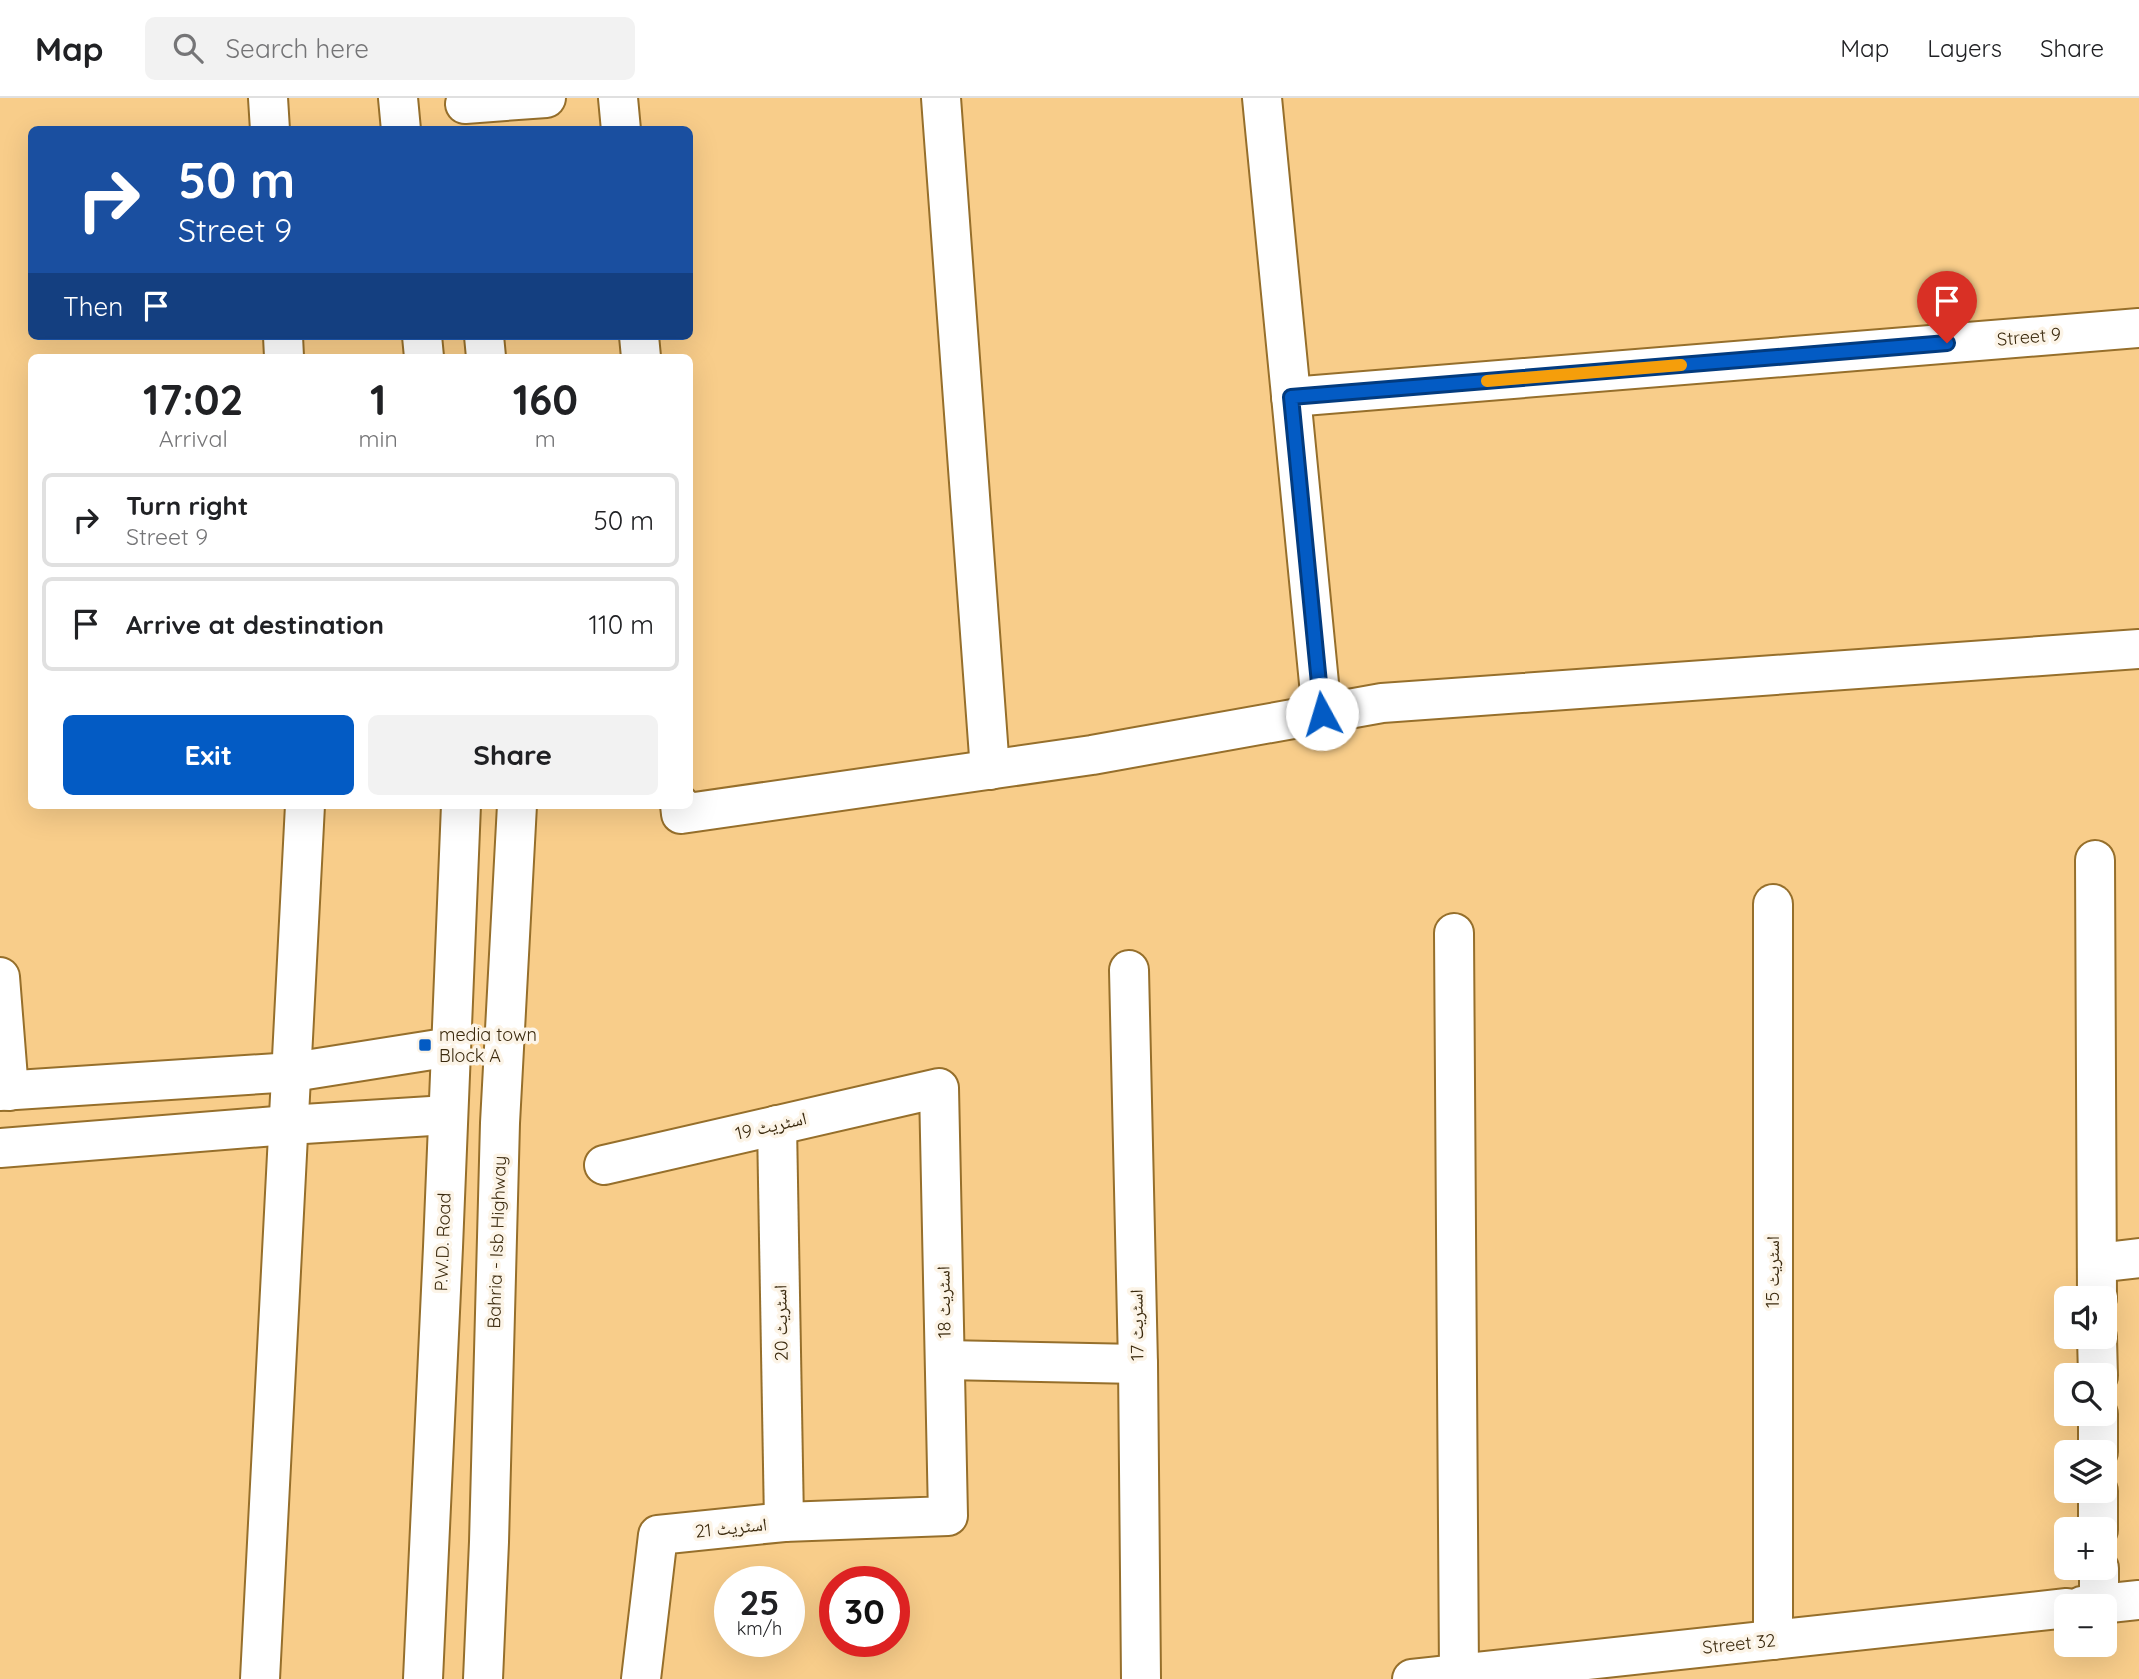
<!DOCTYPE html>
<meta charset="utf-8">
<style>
body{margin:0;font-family:Quicksand,"Noto Naskh Arabic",sans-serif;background:#f2f2f2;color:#202124;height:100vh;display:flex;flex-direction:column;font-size:26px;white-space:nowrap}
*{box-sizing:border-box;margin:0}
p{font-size:23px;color:#757577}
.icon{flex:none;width:38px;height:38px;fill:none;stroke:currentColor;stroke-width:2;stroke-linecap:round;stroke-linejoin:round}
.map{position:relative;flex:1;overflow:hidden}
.panel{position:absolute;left:28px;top:256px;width:665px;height:455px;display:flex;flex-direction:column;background:#fff;border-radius:10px;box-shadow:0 7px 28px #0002}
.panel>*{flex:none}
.banner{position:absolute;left:28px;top:28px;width:665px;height:214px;border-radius:10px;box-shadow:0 7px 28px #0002;background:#1a4fa0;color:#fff;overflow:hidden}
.buttons{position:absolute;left:2054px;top:1188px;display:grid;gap:14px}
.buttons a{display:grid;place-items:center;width:63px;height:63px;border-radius:10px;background:#fff;box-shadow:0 7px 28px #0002;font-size:35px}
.speed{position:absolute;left:714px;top:1468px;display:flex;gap:14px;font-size:35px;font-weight:700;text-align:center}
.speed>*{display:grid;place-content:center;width:91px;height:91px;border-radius:50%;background:#fff;box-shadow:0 7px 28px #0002;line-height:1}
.speed small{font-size:18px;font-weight:400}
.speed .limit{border:10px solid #d22;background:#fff;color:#111}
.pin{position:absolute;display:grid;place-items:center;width:60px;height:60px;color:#fff;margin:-72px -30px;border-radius:50% 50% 50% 0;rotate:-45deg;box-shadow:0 0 7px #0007}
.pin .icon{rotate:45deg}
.me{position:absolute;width:77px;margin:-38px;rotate:354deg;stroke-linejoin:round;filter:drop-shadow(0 0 5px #0008)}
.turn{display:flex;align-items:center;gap:24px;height:147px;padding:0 35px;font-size:32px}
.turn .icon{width:91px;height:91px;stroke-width:2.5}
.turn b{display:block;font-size:49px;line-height:60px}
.then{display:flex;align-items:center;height:66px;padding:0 35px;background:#0003;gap:14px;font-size:26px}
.eta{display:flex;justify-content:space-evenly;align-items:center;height:119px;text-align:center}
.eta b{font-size:42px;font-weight:700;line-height:49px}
.primary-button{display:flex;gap:14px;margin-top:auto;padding:14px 35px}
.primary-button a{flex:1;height:80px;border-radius:10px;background:#035bc4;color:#fff;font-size:28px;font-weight:700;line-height:80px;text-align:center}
.primary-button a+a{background:#f2f2f2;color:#202124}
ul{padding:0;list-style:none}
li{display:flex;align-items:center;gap:21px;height:94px;margin:0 14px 10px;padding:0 21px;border:4px solid #e0e0e0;border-radius:10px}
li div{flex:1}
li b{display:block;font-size:26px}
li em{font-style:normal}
header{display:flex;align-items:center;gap:42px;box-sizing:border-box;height:98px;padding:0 35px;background:#fff;border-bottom:2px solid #e0e0e0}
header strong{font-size:33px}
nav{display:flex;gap:38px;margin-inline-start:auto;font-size:24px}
.search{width:490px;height:63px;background:#f2f2f2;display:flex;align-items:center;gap:18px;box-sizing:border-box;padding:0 24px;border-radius:10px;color:#757577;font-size:26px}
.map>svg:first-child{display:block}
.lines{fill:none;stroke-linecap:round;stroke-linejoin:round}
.street-casing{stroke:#966f2b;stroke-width:42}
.secondary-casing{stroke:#966f2b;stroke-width:42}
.street{stroke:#fff;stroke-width:38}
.secondary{stroke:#fff;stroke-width:38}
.route-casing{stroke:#023b7f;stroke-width:18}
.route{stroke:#035bc4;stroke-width:12}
.slow{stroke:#f59e0b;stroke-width:12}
.poi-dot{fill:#035bc4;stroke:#fcf4e7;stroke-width:2.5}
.labels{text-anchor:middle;stroke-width:7;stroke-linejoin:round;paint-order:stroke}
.street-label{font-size:18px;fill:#3b2a0e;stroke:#fcf4e7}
.poi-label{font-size:18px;fill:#3b2a0e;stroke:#fcf4e7;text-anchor:start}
</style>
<header>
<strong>Map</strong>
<div class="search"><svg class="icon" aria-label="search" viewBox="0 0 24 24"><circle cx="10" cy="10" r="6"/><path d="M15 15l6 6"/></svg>Search here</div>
<nav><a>Map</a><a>Layers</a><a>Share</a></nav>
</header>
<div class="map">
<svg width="2139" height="1581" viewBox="0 0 2139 1581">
<rect width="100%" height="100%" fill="#f8cd8a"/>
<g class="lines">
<g class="street-casing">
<g id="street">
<path d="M268 0 270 32"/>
<path d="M618 0 621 32"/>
<path d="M941 0 990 672"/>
<path d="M1262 0 1322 616"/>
<path d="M283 238 284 259"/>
<path d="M639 238 641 259"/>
<path d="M1291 299 2139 230"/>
<path d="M680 707 681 716 1092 657 1382 605 2139 551"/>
<path d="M2095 762 2097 1200"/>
<path d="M1773 806V1542"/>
<path d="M1454 835 1459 1576"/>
<path d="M1129 872 1138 1266 1141 1581"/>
<path d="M0 879 9 993"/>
<path d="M0 993 293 974 451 949"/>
<path d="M777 1027 784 1424"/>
<path d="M0 1050 288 1027 447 1017"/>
<path d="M604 1067 939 990 948 1418 784 1424 658 1437 641 1581"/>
<path d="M2097 1165 2139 1160"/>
<path d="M2097 1239 2098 1278"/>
<path d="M945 1262 1138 1266"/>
<path d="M2098 1316V1354"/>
<path d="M2098 1393V1432"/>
<path d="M2099 1470V1507"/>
<path d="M2082 1508 2139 1502"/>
<path d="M260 1581 305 707"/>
<path d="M1412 1581 2067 1510"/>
</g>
</g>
<g class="secondary-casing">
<g id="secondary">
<path d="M398 0 401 32"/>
<path d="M465 6 546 0"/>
<path d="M422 238 424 259"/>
<path d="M484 238 486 259"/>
<path d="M423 1581 443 1149 461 707"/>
<path d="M483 1581 489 1444 500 1025 517 707"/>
</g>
</g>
<use href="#street" class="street"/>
<use href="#secondary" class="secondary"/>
</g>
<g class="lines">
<g class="route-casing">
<path id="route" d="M1322 616 1291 299 1947 245"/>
</g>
<use href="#route" class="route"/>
<path class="slow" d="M1487 283 1681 267"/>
</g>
<rect class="poi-dot" x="418" y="940" width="14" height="14" rx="3.5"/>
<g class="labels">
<g class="street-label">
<text transform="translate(2029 239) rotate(-5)" y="6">Street 9</text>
<text transform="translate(771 1028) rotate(-13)" y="6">اسٹریٹ 19</text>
<text transform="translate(443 1144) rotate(-88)" y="6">P.W.D. Road</text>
<text transform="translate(497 1144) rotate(-88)" y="6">Bahria - Isb Highway</text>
<text transform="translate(1773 1174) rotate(-90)" y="6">اسٹریٹ 15</text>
<text transform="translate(944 1204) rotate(-91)" y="6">اسٹریٹ 18</text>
<text transform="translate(781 1225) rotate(-91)" y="6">اسٹریٹ 20</text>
<text transform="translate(1137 1227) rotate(-91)" y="6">اسٹریٹ 17</text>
<text transform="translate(731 1430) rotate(-6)" y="6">اسٹریٹ 21</text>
<text transform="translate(1739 1546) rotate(-6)" y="6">Street 32</text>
</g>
<g class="poi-label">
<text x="439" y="943">media town<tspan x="439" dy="21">Block A</tspan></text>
</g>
</g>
</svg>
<div class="buttons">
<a><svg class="icon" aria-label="sound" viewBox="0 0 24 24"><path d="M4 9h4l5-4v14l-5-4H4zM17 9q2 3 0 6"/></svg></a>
<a><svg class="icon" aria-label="search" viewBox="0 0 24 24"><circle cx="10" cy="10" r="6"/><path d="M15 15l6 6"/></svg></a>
<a><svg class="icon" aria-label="layers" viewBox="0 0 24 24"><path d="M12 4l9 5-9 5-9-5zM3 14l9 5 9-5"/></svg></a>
<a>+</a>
<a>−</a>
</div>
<div class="speed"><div>25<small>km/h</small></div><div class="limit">30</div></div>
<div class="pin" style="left:1947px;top:245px;background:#d93025"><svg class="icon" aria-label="arrive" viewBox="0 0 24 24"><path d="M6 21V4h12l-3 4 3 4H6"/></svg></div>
<svg class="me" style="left:1322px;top:616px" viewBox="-20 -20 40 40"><circle r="19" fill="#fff"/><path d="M0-13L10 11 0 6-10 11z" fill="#035bc4"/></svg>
<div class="banner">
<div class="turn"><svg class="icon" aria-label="right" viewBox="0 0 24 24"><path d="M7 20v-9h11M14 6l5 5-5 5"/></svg><div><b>50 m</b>Street 9</div></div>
<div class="then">Then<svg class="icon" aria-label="arrive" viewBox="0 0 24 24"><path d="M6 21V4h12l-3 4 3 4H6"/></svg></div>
</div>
<section class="panel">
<div class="eta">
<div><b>17:02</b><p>Arrival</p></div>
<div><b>1</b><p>min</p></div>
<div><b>160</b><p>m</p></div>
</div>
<ul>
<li><svg class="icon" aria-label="right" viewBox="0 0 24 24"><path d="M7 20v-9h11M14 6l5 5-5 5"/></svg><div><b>Turn right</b><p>Street 9</p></div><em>50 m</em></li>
<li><svg class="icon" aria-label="arrive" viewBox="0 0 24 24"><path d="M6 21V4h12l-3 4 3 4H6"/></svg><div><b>Arrive at destination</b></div><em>110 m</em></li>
</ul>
<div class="primary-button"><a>Exit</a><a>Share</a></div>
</section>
</div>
